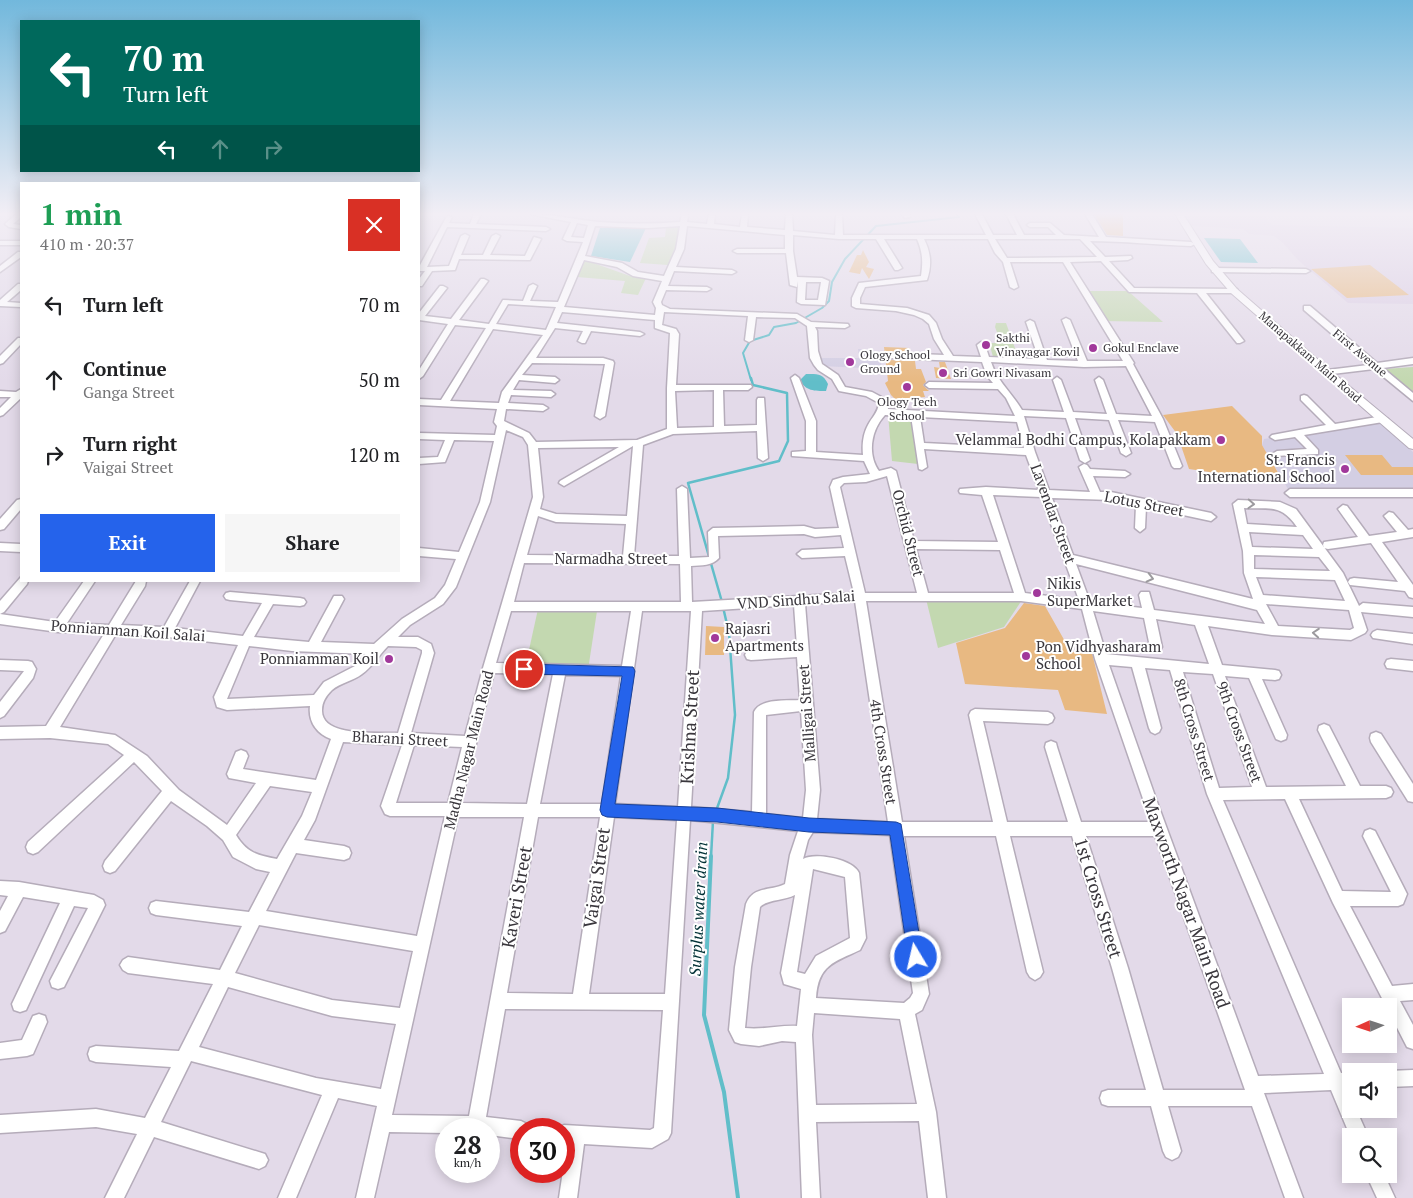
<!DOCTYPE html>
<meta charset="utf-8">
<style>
body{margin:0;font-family:"PT Serif",serif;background:#f6f6f6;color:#202124;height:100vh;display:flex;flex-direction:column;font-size:19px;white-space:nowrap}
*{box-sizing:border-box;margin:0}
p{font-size:16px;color:#757577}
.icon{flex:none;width:28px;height:28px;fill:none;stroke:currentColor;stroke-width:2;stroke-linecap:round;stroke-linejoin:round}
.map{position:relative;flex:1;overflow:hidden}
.side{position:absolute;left:20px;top:182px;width:400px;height:400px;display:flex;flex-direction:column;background:#fff;border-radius:0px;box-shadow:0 2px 12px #0003}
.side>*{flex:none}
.banner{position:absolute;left:20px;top:20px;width:400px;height:152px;border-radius:0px;box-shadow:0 2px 12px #0003;background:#00695c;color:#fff;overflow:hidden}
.needle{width:32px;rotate:267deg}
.tools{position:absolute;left:1342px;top:998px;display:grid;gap:10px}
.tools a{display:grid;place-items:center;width:55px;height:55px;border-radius:0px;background:#fff;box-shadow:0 2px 12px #0003;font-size:25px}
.speed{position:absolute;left:435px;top:1118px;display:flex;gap:10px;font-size:25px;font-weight:700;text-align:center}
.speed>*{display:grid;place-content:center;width:65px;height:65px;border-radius:50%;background:#fff;box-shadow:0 2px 12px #0003;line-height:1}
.speed small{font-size:12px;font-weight:400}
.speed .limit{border:8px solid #d22;background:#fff;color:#111}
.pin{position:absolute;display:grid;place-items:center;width:42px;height:42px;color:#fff;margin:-21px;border:2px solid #fff;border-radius:50%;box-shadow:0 1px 5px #0007}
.me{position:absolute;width:55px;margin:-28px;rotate:351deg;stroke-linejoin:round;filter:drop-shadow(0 0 4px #0008)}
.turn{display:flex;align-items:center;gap:18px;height:105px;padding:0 20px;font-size:22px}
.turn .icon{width:65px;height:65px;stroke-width:2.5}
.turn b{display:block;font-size:35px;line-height:42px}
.lanes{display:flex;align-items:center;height:48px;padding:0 20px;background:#0003;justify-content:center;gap:25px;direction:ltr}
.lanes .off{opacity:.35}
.round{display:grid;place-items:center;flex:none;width:52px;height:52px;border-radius:0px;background:#f6f6f6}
.summary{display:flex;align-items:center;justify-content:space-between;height:85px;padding:0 20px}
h1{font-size:30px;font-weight:800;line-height:38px;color:#1e9e55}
.button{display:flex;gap:10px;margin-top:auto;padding:10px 20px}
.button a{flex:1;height:58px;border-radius:0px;background:#2563eb;color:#fff;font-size:20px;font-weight:800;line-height:58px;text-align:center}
.button a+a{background:#f6f6f6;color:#202124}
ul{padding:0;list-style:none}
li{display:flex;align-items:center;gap:15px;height:75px;padding:0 20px}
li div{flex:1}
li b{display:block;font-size:19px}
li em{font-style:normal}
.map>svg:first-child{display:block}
.built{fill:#dbcee4}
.education{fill:#d3cee3}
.green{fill:#c3d8b0}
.water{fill:#61bec9}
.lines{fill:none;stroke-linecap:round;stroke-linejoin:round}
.stream-far2{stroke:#61bec9;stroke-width:2}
.stream-far1{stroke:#61bec9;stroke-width:2.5}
.stream{stroke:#61bec9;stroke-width:4}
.building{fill:#e8b982}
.minor-casing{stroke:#b5acba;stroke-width:3}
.major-casing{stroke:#b5acba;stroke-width:2}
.minor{fill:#fff;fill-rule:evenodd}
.major{fill:#fff;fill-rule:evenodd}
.oneway{stroke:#9c9a9e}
.route{fill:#2563eb;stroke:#184099}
.poi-dot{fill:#a1389b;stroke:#fff;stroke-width:2}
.labels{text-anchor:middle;stroke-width:4;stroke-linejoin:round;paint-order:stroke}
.far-poi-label{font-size:12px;fill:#39363c;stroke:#fff;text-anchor:start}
.far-street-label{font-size:12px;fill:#39363c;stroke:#fff}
.poi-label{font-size:15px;fill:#39363c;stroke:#fff;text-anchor:end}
.street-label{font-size:15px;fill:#39363c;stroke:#fff}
.water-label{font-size:16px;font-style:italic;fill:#023136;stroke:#fff}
.near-street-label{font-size:18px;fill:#39363c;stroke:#fff}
</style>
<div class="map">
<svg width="1413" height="1198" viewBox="0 0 1413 1198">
<rect width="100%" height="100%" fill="#e3dae9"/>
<path class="built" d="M1185 214 1264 216 1272 225 1413 228V304L1348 303 1298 260 1283 243 1274 236 1249 234 1243 229 1192 226Z"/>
<g class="education">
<path d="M858 349H862L863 351 879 354 882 369 822 366 818 358H859Z"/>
<path d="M1377 421 1413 452V490L1288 489 1262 445 1264 439Z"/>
</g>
<g class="green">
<path d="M682 227 680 237 668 265 640 263 649 238 665 237 666 228Z"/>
<path d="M585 260 630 276 646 278 638 295 621 293 625 281 577 277Z"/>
<path d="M1085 291H1128L1163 322 1102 321Z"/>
<path d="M996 323H1006L1020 362 994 360 989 343H1001L995 327Z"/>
<path d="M1413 367V393L1384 369Z"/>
<path d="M888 414 911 415 918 464 892 461Z"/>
<path d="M926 599 1022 600 1004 627 938 648Z"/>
<path d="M538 609 597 611 588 670 525 668Z"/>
</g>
<g class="water">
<path d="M600 228H646L630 262 591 256Z"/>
<path d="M1204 238 1240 239 1258 263 1221 262Z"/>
<path d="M806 374C817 374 823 373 828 384L826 391C815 391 805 391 800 380Z"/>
</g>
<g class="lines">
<path class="stream-far2" d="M751 380 743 353 750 341 769 335 774 327 796 323 822 308 829 301 832 282 845 259 876 226 959 217 956 214"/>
<g class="stream-far1">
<path d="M722 602 688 483 779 461 788 441 787 393 753 385 751 378"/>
<path d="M716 811 728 778 735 715 729 633 723 607"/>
<path d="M711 857 713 821"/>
</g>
<path class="stream" d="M711 856 704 1015 724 1092 738 1198"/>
</g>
<g class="building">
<path d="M1094 214H1123V236L1107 235Z"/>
<path d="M863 250 869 262 866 267 874 269 869 279 862 268 860 274 849 272 857 255H861Z"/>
<path d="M1370 265 1409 295 1347 298 1311 269Z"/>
<path d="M884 347 910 348V352H888L887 358 889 360 915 361 916 369H921L926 382 923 385 929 391H923L925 397 895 399 891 395 885 383 888 381Z"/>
<path d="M939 362H945L951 379 936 378 934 367 940 368Z"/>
<path d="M1232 406 1262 436V445L1284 483 1189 469 1177 434 1163 415Z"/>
<path d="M1345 455H1382L1392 467H1413V475H1361Z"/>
<path d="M1024 603 1045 606 1071 652 1092 653 1107 714 1065 710 1058 690 965 684 956 643 1005 628Z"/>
<path d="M706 626 724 627V655H705Z"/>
</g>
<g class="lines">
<g class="minor-casing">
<g id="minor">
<path d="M16 214H21V217L13 224 21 225V229L9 227 5 224Z"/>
<path d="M474 214H481L476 224 546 227 550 229 546 231 447 227 427 267 449 266 461 236 465 234 469 236 461 255H483L492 236 496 234 500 236 490 255 525 256 534 237 541 239 530 260 459 259 455 270 432 271 422 286H419V279L425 271H419V267L447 216 452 217 449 223 470 224Z"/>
<path d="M530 214C553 214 576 220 599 222 626 224 653 224 680 222L682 214H688L687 222 707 224 709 214H715L714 224 740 227 742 214H748L747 227 785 230 786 214H792L793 231 835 235 836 214H842L843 235H986L975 214H982L993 235H1017L1006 214H1013L1024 235H1056L1048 227H1030L1027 225 1030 223H1050L1064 235 1099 237 1085 214H1092L1106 237 1191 242 1195 244 1191 246C1157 245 1124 241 1090 241L1105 257 1131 256 1132 258 1128 260 1109 261 1134 288 1237 289 1238 291 1234 293H1206L1244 341 1240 343H1237L1197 293 1132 292H1129L1101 261 1070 262 1134 363 1133 364 1163 419 1182 466 1180 468H1174L1172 466 1155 422 1118 420 1131 453 1126 456 1121 453 1109 420 1075 418 1090 460 1085 463 1080 460 1066 418 1024 416 1035 452 1049 490 1090 492 1079 467 1084 464 1087 465 1090 469 1125 471 1130 474 1125 477 1093 476 1100 492H1111L1211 513 1216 517 1211 521 1146 507 1145 528 1140 532 1135 528 1136 505 1111 500 1052 498 1073 555 1253 599 1244 573 1243 551 1233 504 1238 500 1280 502 1296 509 1343 573 1359 606 1363 603 1413 607V617L1361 612 1367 630 1365 633 1351 640 1272 635 1208 626 1222 665 1275 670 1279 671 1281 675 1279 679 1275 680 1262 679 1287 735 1286 739 1281 741 1276 739 1249 678 1225 676 1266 787 1346 786 1318 730 1319 726 1324 724 1329 726 1360 786H1386L1391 788 1393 792 1391 796 1386 798 1299 799 1342 891 1391 892 1363 836 1365 831 1370 829 1375 831 1407 894 1403 904 1398 906H1350L1392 986 1413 984V1000L1400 1001 1413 1025V1049L1407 1047 1389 1012V1006H1386L1333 903 1285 799 1223 800 1341 1073H1351V1089L1348 1090 1351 1098V1109H1356L1368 1136H1351V1138L1331 1090 1264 1093 1303 1198H1285L1252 1106H1168L1181 1151 1178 1157 1172 1160 1166 1157 1163 1151 1151 1106H1108L1102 1104 1100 1098 1102 1092 1108 1090H1146L1112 968 1072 836H1010L1043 972 1040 977 1035 980 1030 977 1027 972 996 836H904L929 994 922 1010 915 1014 936 1112 946 1198H928L919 1121 816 1122 820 1198H802L796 1042 782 1041 759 1046 741 1044 735 1042 729 1030 735 967 746 904C753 886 771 891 785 884L790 855 798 831 690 820 671 1133 668 1139 652 1148 584 1144 577 1198H559L567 1143H564V1129L558 1128 564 1125 650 1130 654 1128 663 1010 505 1009 486 1117 521 1121 527 1124 529 1129H521V1139L489 1135V1129H446V1133L389 1132 374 1198H356L377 1106 338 1098 296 1198H278L322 1095 191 1061 161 1122 265 1154 268 1160 265 1166 259 1169 154 1137 124 1198H105L137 1134 96 1127 0 1133V1115L96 1109 145 1118 171 1067 96 1062 90 1060 88 1054 90 1048 96 1046 179 1051 213 984 128 973 123 970 120 965 123 960 128 957 220 970 242 926 156 915 151 913 149 908 151 903 156 901 249 912 270 872 256 869 233 857 223 840 207 826 171 801 115 871 110 873 105 871 103 866 105 861 162 791 134 762 38 852 33 854 28 852 26 847 28 842 124 755 108 744 50 738 0 739V727L46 726 104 634 58 632 0 624V614L55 622 84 581H95L67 623 109 625 136 581H146L145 586 121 625 164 627 190 581H200L175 628 243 636 262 603 230 600 226 599 224 596 226 593 230 592 300 598 304 599 306 602 304 605 300 606 273 604 254 637 309 642 334 596H342L344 599 321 642 374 644 402 619 435 598 445 585 456 559 419 556V548L459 552 480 502 494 441 454 440 445 462 419 464V458L438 457 445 440 419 439V433L495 435 497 426 494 422 497 409 419 405V399L441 400 486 328 455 325 423 376 419 379V370L448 324 419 320V313L440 286H443L447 288 425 316 451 319 481 279H484L488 281 459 320 489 324 503 300 523 301 529 286 533 284 537 286 530 301 558 302 583 242 567 241 563 239 571 222ZM577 223 588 225 584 238 571 237ZM595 226 648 228 680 226 676 249 664 276 638 272 622 263 585 256ZM687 226 785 235V249H737L733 251 737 253H786L790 285 797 287 798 281 797 302 801 304 825 305 829 281 822 278 797 277 793 251V235L839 239H876L895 270H898L902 268 884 239H917C923 253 923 262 921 276L859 283 852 298V306L856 308 896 311 914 315 923 319 929 324 934 339 944 355 892 353 889 354V358L982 362 987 376 993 383 929 382 925 385 929 388 998 389 1006 398 1015 416 888 409 887 400 872 392 845 387 838 375 822 364 818 351 817 331 815 327 845 328 849 326 848 324 811 322 797 314 670 309 662 305 661 302 666 290 707 291 711 289 707 287 668 286 674 271 732 274 736 272 732 270 676 267 684 249ZM924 239H988L995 253 1003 262 1010 287 1014 289 1018 287 1010 262H1063L1123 361H1087L1070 320 1066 318 1062 320 1078 361 1047 360 1034 322 1030 320 1026 322 1039 359 989 357 985 345 981 342 977 345 981 357 953 356 942 339 936 323 929 315 907 308 860 304V298L865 287 927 280C932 265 931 253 924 239ZM995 239H1080L1097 257 1007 258ZM584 260 617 267 633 276 662 281 653 302 656 308 655 315 564 307ZM806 282H821L818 300H805ZM508 304 556 307 546 330 496 324ZM562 312 655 320V328L670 333 667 388V429L637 440 536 442 529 433 504 421 506 409 543 411 548 408 543 405 508 403 511 395 551 397 555 394 551 391 513 390 519 380 555 383 559 380 555 377 522 375 532 363 605 364 595 416 600 419 605 416 614 363 613 361 603 358H536L555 328 583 331 578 341 582 343H585L591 331 640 336 644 334 640 332 557 323ZM664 312 748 316 745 340 749 342 753 340 756 317 795 318 807 326 810 358 814 365 818 370 832 379 839 391 866 396 879 403C878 413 872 417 868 425 863 434 862 445 863 455L816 452V421L799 378 795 375 791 378 806 421V451L792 452V456L864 461 870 474 843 477 833 480 830 487 839 528 815 529 804 526 713 528 708 532 709 557 690 558 687 489 682 486 677 489 679 556H634L643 445 673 434 757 431 758 458 763 461 768 458 764 398H758L757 400V425L724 426 723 390H748L752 387 751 385H676L679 334 676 329 662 325ZM493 329 543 335 502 392 499 403 450 401ZM991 362 1084 367 1126 366 1152 416 1116 414 1103 380 1099 377 1095 380 1107 414 1073 412 1061 380 1057 377 1053 380 1064 412 1022 410C1012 393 997 381 991 362ZM714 390V427L677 428 675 391ZM885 415 911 416 919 469 922 470 927 467 924 449 1026 455 1039 490 986 487 960 489 959 491 960 493 982 495 998 542 914 541 896 471 891 468 879 471C867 454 871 430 885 415ZM920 417 1017 422 1024 448 924 443ZM506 430 523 437 528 445 533 497 483 668 465 736 411 733 434 653 431 644 418 637H398L410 625 443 604 456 587 490 502ZM633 446 627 516 556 514 540 509 543 497 538 448 619 447 560 481 559 483 564 486ZM887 476 917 593H865L840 487 844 483 866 482ZM993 495 1041 497 1079 600 1025 593ZM1244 508C1270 509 1281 504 1297 527L1247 524ZM538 516 556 522 626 524 623 556 527 555ZM1249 532 1303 535 1313 549 1252 547ZM804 534 815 537 841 535 844 548 802 550 797 554 802 558 845 556 854 593 692 602 691 566C702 565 712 566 719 558L718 536ZM916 549 1000 550 1014 593H928ZM1254 555 1319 557 1330 571 1254 569ZM524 563 680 564 681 602H514ZM1076 564 1257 610 1265 624 1154 610 1149 592H1141L1139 595 1142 608 1090 602ZM1256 577 1335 580 1345 601 1263 595ZM855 601 888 822 817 819 820 790 805 604ZM866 601H1021L1082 609 1095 659 1151 822H1081L1057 747 1056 743 1051 741 1046 743 1045 747 1068 822H1007L983 721 1048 724 1052 722 1054 718 1052 714 1048 712 975 709 971 711 969 715 993 822H902ZM1266 604 1349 610 1354 628 1350 630 1278 626ZM794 605 797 647 751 650 747 651 745 655 747 659 751 660 797 657 800 700C787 701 760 698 754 712L752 812 691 807 702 611ZM511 611H631L622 666 496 663ZM642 611H691L678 807 615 804ZM1093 611 1144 618 1150 647 1152 650 1156 652 1160 650 1162 647 1156 619 1195 625 1209 664 1106 654ZM116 634 167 637 238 645 214 697 217 707 227 710 310 706C308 722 317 734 331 739L316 780 243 769 248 756 246 752 241 750 236 752 227 774 229 778 256 783 227 825 179 790 147 756 115 735 60 727ZM249 646 292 651 366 654 355 666 324 682 314 695 227 699ZM388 646 416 647 422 650V653L398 733C379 732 321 738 322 710 322 702 326 696 332 690 340 683 353 681 362 674 372 667 379 655 388 646ZM1109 665 1132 667 1149 728 1151 732 1155 734 1159 732 1161 728 1145 668 1170 670 1207 794 1324 1074 1258 1076 1156 799ZM1183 672 1213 674 1252 787 1219 788ZM494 673 553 674 527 804 461 803ZM565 675 621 676 602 804H540ZM801 711 806 790 803 818 766 814V715ZM343 742 402 745 381 806 385 814 390 816H445L417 936 266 911 296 853 344 860 349 858 351 853 349 848 344 846 304 840 315 820ZM414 745 462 747 448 803H396ZM270 786 312 792 302 816 277 859C257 855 247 853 236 835ZM458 817H524L469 1116 392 1115ZM538 817H600L573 994 507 993ZM614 817 677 820 665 994H589ZM813 832 890 835 913 993 910 998 904 1003 816 998C818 965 834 962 860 950L866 938 859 873C853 859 815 852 803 859L808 840ZM1086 836H1155L1245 1090H1163L1128 968ZM813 869 845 877 850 938 816 956 805 974 797 972ZM795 895 781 973 784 984 801 989 797 1026C779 1025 763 1030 745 1028L751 967 760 907C768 899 784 901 795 895ZM259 925 413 951 400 1008 332 1000 235 973ZM228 987 332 1016 396 1024 381 1089 316 1078 199 1047ZM814 1013 900 1019 917 1104 816 1105 812 1035Z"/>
<path d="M902 214H909L910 217 905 218Z"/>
<rect x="0" y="241" width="21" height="4"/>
<path d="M18 252H21V257L0 272V266Z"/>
<path d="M1212 268 1306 269 1310 271 1306 273 1215 272H1212Z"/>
<path d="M18 284H21V290L7 302 21 303V307L0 306V300Z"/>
<path d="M1304 306H1310L1377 363 1413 358V364L1383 368 1413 393V401L1374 369 1324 375 1323 373 1327 370 1368 365 1304 310Z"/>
<path d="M18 338H21V344L3 363 0 364V356Z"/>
<path d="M21 389V398L3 415 0 416V408L11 397H0V391L16 392Z"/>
<path d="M1304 395 1307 396 1335 424 1383 416 1388 419 1383 422 1304 435 1318 450V454L1274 456 1272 454 1277 451 1307 449 1295 437 1275 440 1270 437 1272 435 1326 425 1301 400V396Z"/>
<path d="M1290 489H1413V497H1290L1285 493Z"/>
<path d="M21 499V509L4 529 0 530V519L17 500Z"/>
<path d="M1343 505 1347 506 1369 536 1397 532 1384 516 1389 512 1393 513 1408 530 1413 529V537L1382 542 1413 585V598L1409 597 1405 591 1350 585 1348 582 1350 579 1354 578 1398 582 1371 543 1328 549 1324 548 1323 545 1324 542 1358 537 1338 509Z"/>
<path d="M0 543 21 544V552L0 551Z"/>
<path d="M21 577V581H28L27 584 4 612 0 614V601Z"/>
<path d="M1377 630 1413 634V644L1373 638 1371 635 1373 632Z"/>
<path d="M1391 659 1413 661V671L1387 668 1385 664 1387 660Z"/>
<path d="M0 660 28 661 32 662 36 669 33 678 4 716 0 718V702L24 671 0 670Z"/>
<path d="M1376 732 1381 734 1413 784V802L1408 801 1371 742 1370 738 1371 734Z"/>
<path d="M0 881 19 882 94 895 103 900 105 905 64 987 58 989 52 987 50 981 88 908 74 906 26 1010 20 1012 14 1010 12 1004 60 903 23 897 5 931 0 933V911L8 896 0 895Z"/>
<path d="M39 1014 45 1016 47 1022 33 1054 27 1056 0 1059V1043L22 1040 33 1016Z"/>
<path d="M1413 1070V1086L1389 1087 1388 1071Z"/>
<path d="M1366 1174H1384L1395 1198H1377Z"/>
</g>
</g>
<g class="major-casing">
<path id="major" d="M1175 214H1183L1213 261 1237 289 1331 371 1413 439V449L1409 448 1231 293 1206 264Z"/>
</g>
<use href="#minor" class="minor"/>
<use href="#major" class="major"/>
</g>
<defs><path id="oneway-chevron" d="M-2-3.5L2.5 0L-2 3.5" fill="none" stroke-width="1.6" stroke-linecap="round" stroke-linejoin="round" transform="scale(1.25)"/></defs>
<g class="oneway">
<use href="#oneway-chevron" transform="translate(1251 504) rotate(3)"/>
<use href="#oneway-chevron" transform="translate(1150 578) rotate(14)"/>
<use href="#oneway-chevron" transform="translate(1316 633) rotate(-176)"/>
</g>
<linearGradient id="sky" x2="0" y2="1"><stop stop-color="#72b8dc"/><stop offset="0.56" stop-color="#f2eef5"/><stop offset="1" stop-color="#f2eef5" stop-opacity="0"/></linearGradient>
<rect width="1413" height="382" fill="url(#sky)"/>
<path class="route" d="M524 664 633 667 635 671 615 804 717 808 809 818 896 822 901 824 923 957 921 963 916 965 910 963 908 957 890 835 809 832 717 822 607 817 602 815 600 810 622 676 524 674 519 673 517 669 519 665Z"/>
<g class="poi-dot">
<circle cx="986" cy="345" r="5"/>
<circle cx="1093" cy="348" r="5"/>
<circle cx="850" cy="362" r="5"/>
<circle cx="943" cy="373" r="5"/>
<circle cx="907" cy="387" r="5"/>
<circle cx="1221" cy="440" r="5"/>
<circle cx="1345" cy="469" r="5"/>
<circle cx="1037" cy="593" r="5"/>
<circle cx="715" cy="638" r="5"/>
<circle cx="1026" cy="656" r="5"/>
<circle cx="389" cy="659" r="5"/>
</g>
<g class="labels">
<g class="far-poi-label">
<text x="996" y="342">Sakthi<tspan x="996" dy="14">Vinayagar Kovil</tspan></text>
<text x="1103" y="352">Gokul Enclave</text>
<text x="860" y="359">Ology School<tspan x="860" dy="14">Ground</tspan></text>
<text x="953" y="377">Sri Gowri Nivasam</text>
<text x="907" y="406" text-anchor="middle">Ology Tech<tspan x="907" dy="14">School</tspan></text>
</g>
<g class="far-street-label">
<text transform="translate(1360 353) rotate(40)" y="4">First Avenue</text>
<text transform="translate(1310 357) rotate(41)" y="4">Manapakkam Main Road</text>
</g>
<g class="poi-label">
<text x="1211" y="445">Velammal Bodhi Campus, Kolapakkam</text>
<text x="1335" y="465">St. Francis<tspan x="1335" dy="17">International School</tspan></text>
<text x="1047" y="589" text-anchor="start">Nikis<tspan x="1047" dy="17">SuperMarket</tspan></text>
<text x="725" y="634" text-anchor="start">Rajasri<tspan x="725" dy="17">Apartments</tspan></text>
<text x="1036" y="652" text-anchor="start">Pon Vidhyasharam<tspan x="1036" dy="17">School</tspan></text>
<text x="379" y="664">Ponniamman Koil</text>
</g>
<g class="street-label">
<text transform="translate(1144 504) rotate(11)" y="5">Lotus Street</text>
<text transform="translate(1053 514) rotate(70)" y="5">Lavendar Street</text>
<text transform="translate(908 533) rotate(76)" y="5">Orchid Street</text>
<text x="611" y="564">Narmadha Street</text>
<text transform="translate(796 600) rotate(-4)" y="5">VND Sindhu Salai</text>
<text transform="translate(128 631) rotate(4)" y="5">Ponniamman Koil Salai</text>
<text transform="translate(807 713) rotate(-94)" y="5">Malligai Street</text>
<text transform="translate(1194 730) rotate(73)" y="5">8th Cross Street</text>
<text transform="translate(1239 732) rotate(70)" y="5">9th Cross Street</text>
<text transform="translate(400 739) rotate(3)" y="5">Bharani Street</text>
<text transform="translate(469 750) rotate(-76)" y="5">Madha Nagar Main Road</text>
<text transform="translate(883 752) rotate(81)" y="5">4th Cross Street</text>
</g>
<g class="water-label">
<text transform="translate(698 909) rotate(-87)" y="6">Surplus water drain</text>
</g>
<g class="near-street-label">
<text transform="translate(690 727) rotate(-87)" y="6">Krishna Street</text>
<text transform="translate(597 878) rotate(-82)" y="6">Vaigai Street</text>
<text transform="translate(517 897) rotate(-80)" y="6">Kaveri Street</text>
<text transform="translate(1098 898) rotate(73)" y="6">1st Cross Street</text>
<text transform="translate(1186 903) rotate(70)" y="6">Maxworth Nagar Main Road</text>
</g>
</g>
</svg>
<div class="tools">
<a><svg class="needle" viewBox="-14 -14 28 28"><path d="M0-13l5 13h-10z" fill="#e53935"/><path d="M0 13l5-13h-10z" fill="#757577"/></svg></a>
<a><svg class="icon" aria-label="sound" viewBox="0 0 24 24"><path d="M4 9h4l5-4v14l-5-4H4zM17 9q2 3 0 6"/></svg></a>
<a><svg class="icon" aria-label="search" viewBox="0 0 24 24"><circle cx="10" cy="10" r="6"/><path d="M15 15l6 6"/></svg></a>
</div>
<div class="speed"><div>28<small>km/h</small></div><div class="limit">30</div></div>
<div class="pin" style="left:524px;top:669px;background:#d93025"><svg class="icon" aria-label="arrive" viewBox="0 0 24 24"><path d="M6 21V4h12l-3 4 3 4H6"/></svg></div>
<svg class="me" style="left:916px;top:957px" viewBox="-20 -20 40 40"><circle r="17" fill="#2563eb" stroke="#fff" stroke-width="3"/><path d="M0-11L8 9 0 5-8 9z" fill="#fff"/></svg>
<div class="banner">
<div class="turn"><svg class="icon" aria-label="left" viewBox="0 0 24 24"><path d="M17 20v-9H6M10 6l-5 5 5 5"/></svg><div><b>70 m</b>Turn left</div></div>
<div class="lanes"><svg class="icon" aria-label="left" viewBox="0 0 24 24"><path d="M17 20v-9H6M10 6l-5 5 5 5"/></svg><svg class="icon off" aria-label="ahead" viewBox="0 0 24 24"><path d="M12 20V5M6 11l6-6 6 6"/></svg><svg class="icon off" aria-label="right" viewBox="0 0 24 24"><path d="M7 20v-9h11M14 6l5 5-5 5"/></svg></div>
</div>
<section class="side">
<div class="summary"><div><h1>1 min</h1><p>410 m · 20:37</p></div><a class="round" style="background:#d93025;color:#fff"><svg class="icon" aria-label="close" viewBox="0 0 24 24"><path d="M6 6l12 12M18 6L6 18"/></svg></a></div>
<ul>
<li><svg class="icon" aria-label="left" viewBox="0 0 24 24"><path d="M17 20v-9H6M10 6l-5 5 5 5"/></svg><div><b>Turn left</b></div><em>70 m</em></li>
<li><svg class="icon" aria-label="ahead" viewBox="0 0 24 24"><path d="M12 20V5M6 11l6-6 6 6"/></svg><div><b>Continue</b><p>Ganga Street</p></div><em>50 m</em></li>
<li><svg class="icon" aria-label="right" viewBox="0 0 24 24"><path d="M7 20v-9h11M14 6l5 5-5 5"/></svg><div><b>Turn right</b><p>Vaigai Street</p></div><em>120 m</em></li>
</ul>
<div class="button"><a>Exit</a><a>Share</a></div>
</section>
</div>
